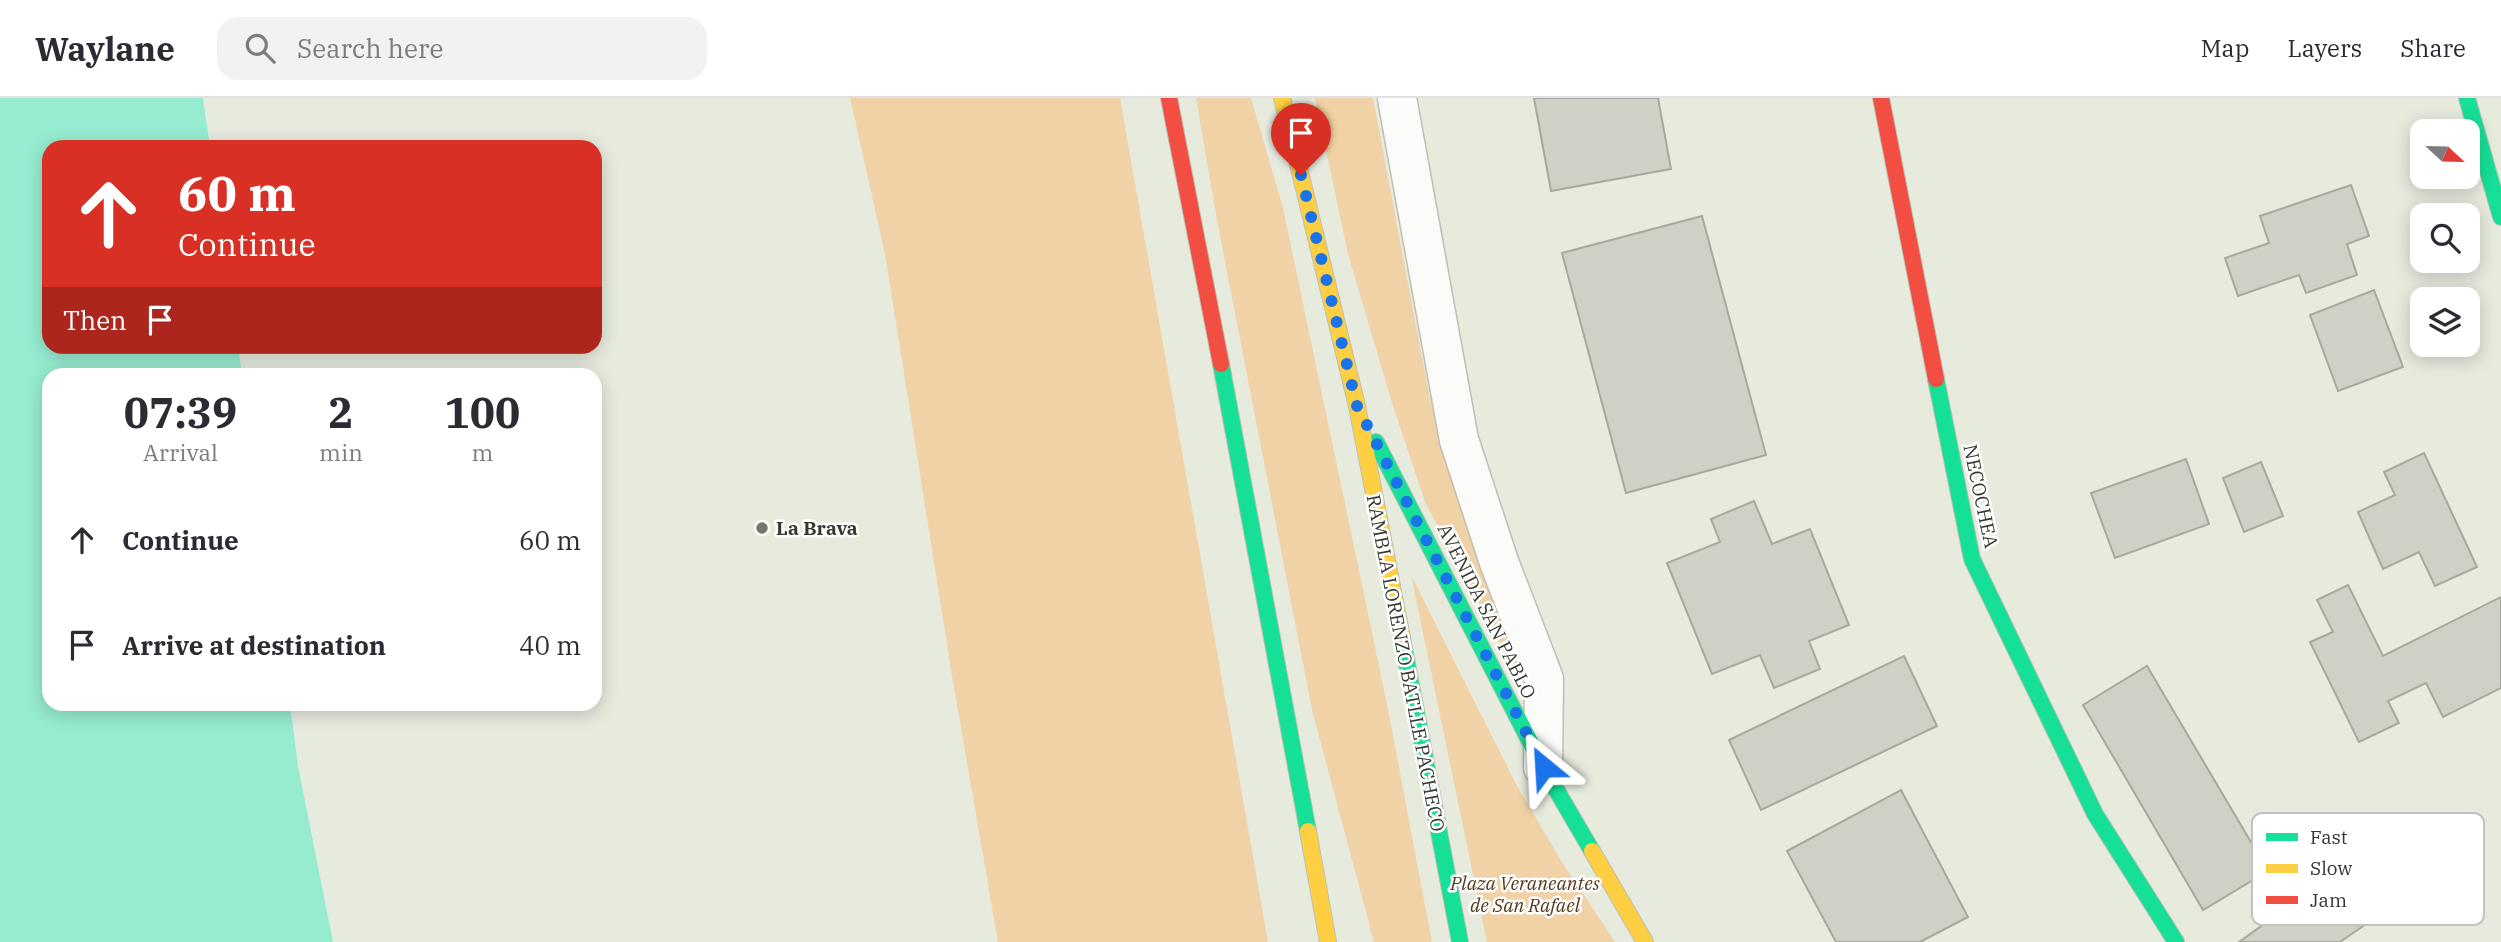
<!DOCTYPE html>
<style>
body{margin:0;font-family:"IBM Plex Serif",serif;background:#f2f2f3;color:#2b2b33;height:100vh;display:flex;flex-direction:column;font-size:26px;white-space:nowrap}
*{box-sizing:border-box;margin:0}
p{font-size:23px;color:#7c7c81}
.icon{flex:none;width:38px;height:38px;fill:none;stroke:currentColor;stroke-width:2;stroke-linecap:round;stroke-linejoin:round}
.map{position:relative;flex:1;overflow:hidden}
.panel{position:absolute;left:42px;top:270px;width:560px;height:343px;display:flex;flex-direction:column;background:#fff;border-radius:21px;box-shadow:0 4px 18px #0003}
.panel>*{flex:none}
.banner{position:absolute;left:42px;top:42px;width:560px;height:214px;border-radius:21px;box-shadow:0 4px 18px #0003;background:#d93025;color:#fff;overflow:hidden}
.needle{width:46px;rotate:112deg}
.buttons{position:absolute;left:2410px;top:21px;display:grid;gap:14px}
.buttons a{display:grid;place-items:center;width:70px;height:70px;border-radius:14px;background:#fff;box-shadow:0 4px 18px #0003;font-size:35px}
.pin{position:absolute;display:grid;place-items:center;width:60px;height:60px;color:#fff;margin:-72px -30px;border-radius:50% 50% 50% 0;rotate:-45deg;box-shadow:0 0 7px #0007}
.pin .icon{rotate:45deg}
.me{position:absolute;width:77px;margin:-38px;rotate:333deg;stroke-linejoin:round;filter:drop-shadow(0 0 5px #0008)}
.turn{display:flex;align-items:center;gap:24px;height:147px;padding:0 21px;font-size:32px}
.turn .icon{width:91px;height:91px;stroke-width:2.5}
.turn b{display:block;font-size:49px;line-height:60px}
.then{display:flex;align-items:center;height:66px;padding:0 21px;background:#0003;gap:14px;font-size:26px}
.eta{display:flex;justify-content:space-evenly;align-items:center;height:119px;text-align:center}
.eta b{font-size:42px;font-weight:800;line-height:49px}
ul{padding:0;list-style:none}
li{display:flex;align-items:center;gap:21px;height:105px;padding:0 21px}
li div{flex:1}
li b{display:block;font-size:26px}
li em{font-style:normal}
header{display:flex;align-items:center;gap:42px;box-sizing:border-box;height:98px;padding:0 35px;background:#fff;border-bottom:2px solid #e1e1e2}
header strong{font-size:33px}
nav{display:flex;gap:38px;margin-inline-start:auto;font-size:24px}
.search{width:490px;height:63px;background:#f2f2f3;display:flex;align-items:center;gap:18px;box-sizing:border-box;padding:0 24px;border-radius:21px;color:#7c7c81;font-size:26px}
.map>svg:first-child{display:block}
.green{fill:#f1d2a6}
.water{fill:#96ecd0}
.building{fill:#d0d1c6;stroke:#a8a89e;stroke-width:2}
.lines{fill:none;stroke-linecap:round;stroke-linejoin:round}
.street-casing{stroke:#bcbfb4;stroke-width:41}
.fast-casing{stroke:#bcbfb4;stroke-width:18}
.slow-casing{stroke:#bcbfb4;stroke-width:18}
.jam-casing{stroke:#bcbfb4;stroke-width:18}
.street{stroke:#fbfcfa;stroke-width:38}
.fast{stroke:#16e098;stroke-width:16}
.slow{stroke:#ffcf43;stroke-width:16}
.jam{stroke:#f24e42;stroke-width:16}
.route{stroke:#1a73e8;stroke-width:12;stroke-dasharray:0 21.6}
.poi-dot{fill:#73776c;stroke:#fff;stroke-width:2.5}
.labels{text-anchor:middle;stroke-width:5;stroke-linejoin:round;paint-order:stroke}
.street-label{font-size:19px;fill:#35382e;stroke:#fff}
.poi-label{font-size:19px;font-weight:bold;fill:#35382e;stroke:#fff;text-anchor:start}
.park-label{font-size:19px;font-style:italic;fill:#553a1a;stroke:#fff}
.key{fill:#fff;stroke:#c2c3c0;stroke-width:2}
.key-label{font-size:19px;fill:#35382e}
</style>
<header>
<strong>Waylane</strong>
<div class="search"><svg class="icon" aria-label="search" viewBox="0 0 24 24"><circle cx="10" cy="10" r="6"/><path d="M15 15l6 6"/></svg>Search here</div>
<nav><a>Map</a><a>Layers</a><a>Share</a></nav>
</header>
<div class="map">
<svg width="2501" height="844" viewBox="0 0 2501 844">
<rect width="100%" height="100%" fill="#e7ebde"/>
<g class="green">
<path d="M850 0H1120L1268 844H998L953 584 885 156Z"/>
<path d="M1196 0H1251L1283 110 1387 606 1432 844H1374L1312 612 1216 117Z"/>
<path d="M1315 0H1373L1429 296 1454 393 1517 568 1515 574 1425 404 1392 305 1348 156Z"/>
<path d="M1411 477 1516 686 1560 761 1615 844H1487Z"/>
</g>
<path class="water" d="M0 0H203L210 49H49V248L238 249 242 276H49V606H290L298 668 333 844H0Z"/>
<g class="building">
<path d="M1534 0H1658L1671 71 1551 93Z"/>
<path d="M2351 87 2369 138 2347 146 2357 177 2306 195 2299 177 2238 198 2225 160 2269 145 2260 118Z"/>
<path d="M1702 118 1766 357 1626 395 1562 155Z"/>
<path d="M2374 192 2403 269 2338 293 2310 217Z"/>
<path d="M2424 355 2477 469 2435 488 2419 454 2383 471 2358 414 2395 397 2384 374Z"/>
<path d="M2186 361 2209 426 2115 460 2091 395Z"/>
<path d="M2261 364 2283 418 2244 434 2223 380Z"/>
<path d="M1754 403 1772 446 1810 431 1849 527 1809 543 1820 571 1774 590 1760 557 1712 576 1667 465 1720 444 1711 421Z"/>
<path d="M2348 487 2383 558 2501 499V590L2443 619 2426 585 2388 603 2399 625 2359 644 2310 544 2333 534 2317 502Z"/>
<path d="M1904 558 1937 628 1761 712 1729 642Z"/>
<path d="M2147 568 2268 773 2203 812 2083 607Z"/>
<path d="M1901 692 1968 819 1920 844H1836L1787 753Z"/>
<path d="M2331 778 2366 826 2340 844H2239Z"/>
</g>
<g class="lines">
<g class="street-casing">
<path id="street" d="M1397 0 1459 342 1499 464 1544 581 1543 669"/>
</g>
<g class="fast-casing">
<g id="fast">
<path d="M2467 0 2501 119"/>
<path d="M1221 266 1308 733"/>
<path d="M1936 281 1972 461 2095 716 2176 844"/>
<path d="M1376 344 1543 669 1592 753"/>
<path d="M1402 540 1460 844"/>
</g>
</g>
<g class="slow-casing">
<g id="slow">
<path d="M1282 0 1357 308 1402 540"/>
<path d="M1308 733 1328 844"/>
<path d="M1592 753 1645 844"/>
</g>
</g>
<g class="jam-casing">
<g id="jam">
<path d="M1169 0 1221 266"/>
<path d="M1881 0 1936 281"/>
</g>
</g>
<use href="#street" class="street"/>
<use href="#fast" class="fast"/>
<use href="#slow" class="slow"/>
<use href="#jam" class="jam"/>
</g>
<g class="lines">
<path class="route" d="M1301 77 1357 308 1544 669"/>
</g>
<circle class="poi-dot" cx="762" cy="430" r="7"/>
<g class="labels">
<g class="street-label">
<text transform="translate(1981 398) rotate(78)" y="7">NECOCHEA</text>
<text transform="translate(1487 513) rotate(63)" y="7">AVENIDA SAN PABLO</text>
<text transform="translate(1406 565) rotate(79)" y="7">RAMBLA LORENZO BATLLE PACHECO</text>
</g>
<g class="poi-label">
<text x="776" y="437">La Brava</text>
</g>
<g class="park-label">
<text x="1525" y="792">Plaza Veraneantes<tspan x="1525" dy="22">de San Rafael</tspan></text>
</g>
</g>
<rect x="2252" y="715" width="232" height="112" rx="10" class="key"/>
<rect x="2266" y="735" width="32" height="8" fill="#16e098"/>
<rect x="2266" y="766" width="32" height="9" fill="#ffcf43"/>
<rect x="2266" y="798" width="32" height="8" fill="#f24e42"/>
<g class="key-label">
<text x="2310" y="746">Fast</text>
<text x="2310" y="777">Slow</text>
<text x="2310" y="809">Jam</text>
</g>
</svg>
<div class="buttons">
<a><svg class="needle" viewBox="-14 -14 28 28"><path d="M0-13l5 13h-10z" fill="#e53935"/><path d="M0 13l5-13h-10z" fill="#7c7c81"/></svg></a>
<a><svg class="icon" aria-label="search" viewBox="0 0 24 24"><circle cx="10" cy="10" r="6"/><path d="M15 15l6 6"/></svg></a>
<a><svg class="icon" aria-label="layers" viewBox="0 0 24 24"><path d="M12 4l9 5-9 5-9-5zM3 14l9 5 9-5"/></svg></a>
</div>
<div class="pin" style="left:1301px;top:77px;background:#d93025"><svg class="icon" aria-label="arrive" viewBox="0 0 24 24"><path d="M6 21V4h12l-3 4 3 4H6"/></svg></div>
<svg class="me" style="left:1544px;top:669px" viewBox="-20 -20 40 40"><path d="M0-17L14 15 0 8-14 15z" fill="#1a73e8" stroke="#fff" stroke-width="4"/></svg>
<div class="banner">
<div class="turn"><svg class="icon" aria-label="ahead" viewBox="0 0 24 24"><path d="M12 20V5M6 11l6-6 6 6"/></svg><div><b>60 m</b>Continue</div></div>
<div class="then">Then<svg class="icon" aria-label="arrive" viewBox="0 0 24 24"><path d="M6 21V4h12l-3 4 3 4H6"/></svg></div>
</div>
<section class="panel">
<div class="eta">
<div><b>07:39</b><p>Arrival</p></div>
<div><b>2</b><p>min</p></div>
<div><b>100</b><p>m</p></div>
</div>
<ul>
<li><svg class="icon" aria-label="ahead" viewBox="0 0 24 24"><path d="M12 20V5M6 11l6-6 6 6"/></svg><div><b>Continue</b></div><em>60 m</em></li>
<li><svg class="icon" aria-label="arrive" viewBox="0 0 24 24"><path d="M6 21V4h12l-3 4 3 4H6"/></svg><div><b>Arrive at destination</b></div><em>40 m</em></li>
</ul>
</section>
</div>
